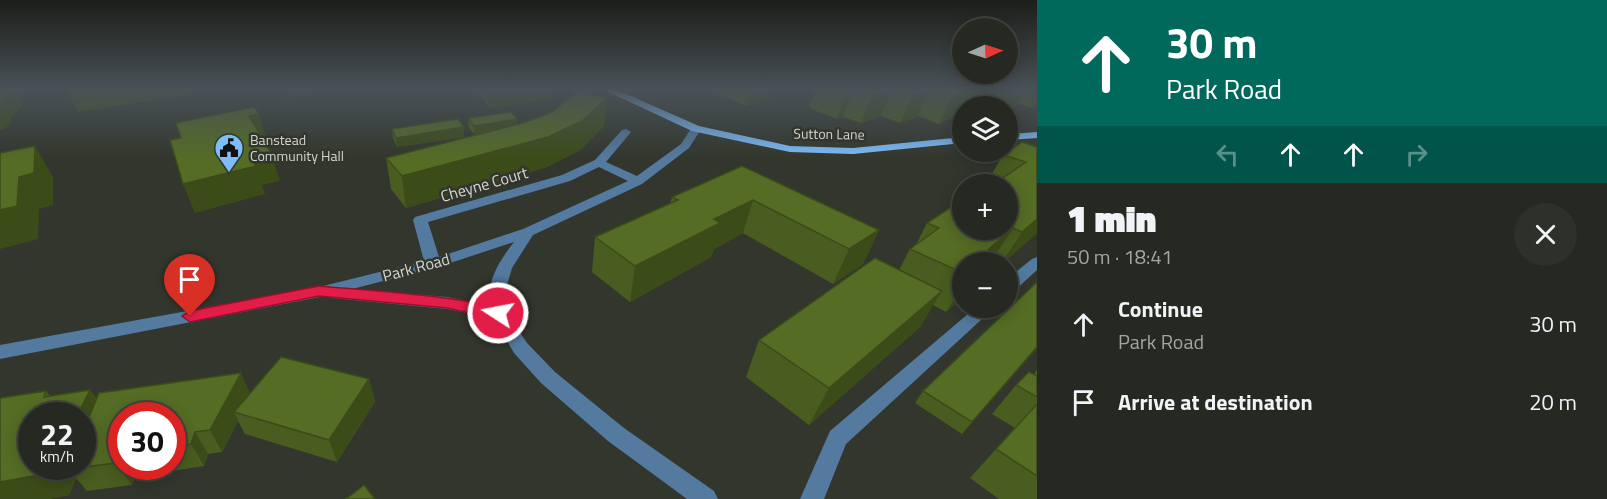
<!DOCTYPE html>
<meta charset="utf-8">
<style>
body{margin:0;font-family:"Titillium Web",sans-serif;background:#2e302a;color:#f1f3f6;height:100vh;display:flex;flex-direction:column;font-size:22px;white-space:nowrap}
*{box-sizing:border-box;margin:0}
p{font-size:20px;color:#a4a6a5}
.icon{flex:none;width:33px;height:33px;fill:none;stroke:currentColor;stroke-width:2;stroke-linecap:round;stroke-linejoin:round}
.map{position:relative;flex:1;overflow:hidden}
.details{display:flex;flex-direction:column;background:#262822;width:570px}
.details>*{flex:none}
.hud{background:#00695c;color:#fff;overflow:hidden}
.needle{width:39px;rotate:87deg}
.tools{position:absolute;left:952px;top:18px;display:grid;gap:12px}
.tools a{display:grid;place-items:center;width:66px;height:66px;border-radius:50%;background:#262822;box-shadow:0 3px 15px #0003,0 0 0 2px #424440;font-size:30px}
.speed{position:absolute;left:18px;top:402px;display:flex;gap:12px;font-size:30px;font-weight:700;text-align:center}
.speed>*{display:grid;place-content:center;width:78px;height:78px;border-radius:50%;background:#262822;box-shadow:0 3px 15px #0003,0 0 0 2px #424440;line-height:1}
.speed small{font-size:15px;font-weight:400}
.speed .limit{border:9px solid #d22;background:#fff;color:#111}
.pin{position:absolute;display:grid;place-items:center;width:51px;height:51px;color:#fff;margin:-62px -26px;border-radius:50% 50% 50% 0;rotate:-45deg;box-shadow:0 0 6px #0007}
.pin .icon{rotate:45deg}
.me{position:absolute;width:66px;margin:-33px;rotate:281deg;stroke-linejoin:round;filter:drop-shadow(0 0 4px #0008)}
.turn{display:flex;align-items:center;gap:21px;height:126px;padding:0 30px;font-size:27px}
.turn .icon{width:78px;height:78px;stroke-width:2.5}
.turn b{display:block;font-size:42px;line-height:51px}
.lanes{display:flex;align-items:center;height:57px;padding:0 30px;background:#0003;justify-content:center;gap:30px;direction:ltr}
.lanes .off{opacity:.35}
.round{display:grid;place-items:center;flex:none;width:63px;height:63px;border-radius:32px;background:#2e302a}
.overview{display:flex;align-items:center;justify-content:space-between;height:102px;padding:0 30px}
h1{font-size:36px;font-weight:800;line-height:45px}
ul{padding:0;list-style:none}
li{display:flex;align-items:center;gap:18px;height:78px;padding:0 30px}
li div{flex:1}
li b{display:block;font-size:22px}
li em{font-style:normal}
main{display:flex;flex:1;min-height:0}
.map>svg:first-child{display:block}
.green{fill:#425615}
.lines{fill:none;stroke-linecap:round;stroke-linejoin:round}
.minor{fill:#547aa0;fill-rule:evenodd}
.major{fill:#7dbdfb;fill-rule:evenodd}
.wall{fill:#485d1f;fill-rule:evenodd}
.shaded-wall{fill:#3b4c19}
.building{fill:#546c24;stroke:#3b4c19;stroke-width:1.5}
.route{fill:#e11d48;stroke:#92132f;stroke-width:1.5}
.labels{text-anchor:middle;stroke-width:5;stroke-linejoin:round;paint-order:stroke}
.far-street-label{font-size:14px;fill:#d3d5cf;stroke:#32362d}
.far-poi-label{font-size:14px;fill:#d3d5cf;stroke:#32362d;text-anchor:start}
.street-label{font-size:16px;fill:#d3d5cf;stroke:#32362d}
</style>
<main>
<div class="map">
<svg width="1037" height="499" viewBox="0 0 1037 499">
<rect width="100%" height="100%" fill="#32362d"/>
<path class="green" d="M66 89H223L78 112Z"/>
<g class="lines">
<g class="minor">
<path d="M696 126 701 129 689 148 642 184 533 235 512 268 505 292 511 319 527 343 555 372 624 428 714 491 718 499H687L608 441 541 383 514 353 494 318 447 309 332 298 325 296 0 359V345L319 287 424 261 413 220 415 217 562 175 595 160 622 130 626 129 631 132 606 162 637 176 681 144 692 127ZM599 167 628 181 523 229 439 257 428 222 570 181ZM514 242C499 262 486 280 491 306L447 297 352 289 438 267Z"/>
<path d="M1037 257V270L1014 291 1008 292V278L1032 259Z"/>
<path d="M975 308H994L846 444 824 499H800L830 431Z"/>
</g>
<g class="major">
<path d="M602 89H615L699 126 790 146 853 148 963 137V143L853 154 790 152 692 131Z"/>
<path d="M1037 132V138L1008 140V134Z"/>
</g>
</g>
<g class="wall">
<path d="M468 89H552L551 99 489 108 484 100Z"/>
<path d="M707 89H771L768 99 746 106Z"/>
<path d="M815 89H1026L1023 92 1037 96V106L1032 108 1017 103 1015 107 963 106V114L957 111 953 117 939 124 918 116 900 123 881 116 861 123 843 117 837 119 809 108Z"/>
<path d="M607 98 604 126 580 150 547 167 406 208 391 189 386 158 475 135 469 128 468 118 517 119V125Z"/>
<path d="M392 129 464 137 397 147 393 138Z"/>
<path d="M1022 142 1037 233 1004 262H963V297L946 312 933 305 920 327 809 425 746 377 759 340 899 270 910 249 916 245 927 223 1008 184H986L1003 155Z"/>
<path d="M742 166 879 230 863 264 833 284 743 233 714 249 711 257 630 302 592 272 595 237 670 204 672 197Z"/>
<path d="M1037 348 962 434 915 403 923 391Z"/>
<path d="M1037 370V499H999L970 478 1015 428 992 414 1016 385 1034 374Z"/>
<path d="M369 379 375 402 337 462 245 434 238 421 222 452 208 454 204 466 135 477 132 485 87 491 76 478 69 495 48 499H0L46 391 50 396 90 390 97 399 250 393ZM122 416H172V466H122Z"/>
</g>
<g class="shaded-wall">
<path d="M9 89H21L24 96 19 97 23 104 16 112 11 118 12 121 5 129 0 130V103Z"/>
<path d="M282 89H323L324 92 284 98Z"/>
<path d="M488 89H552L551 99 489 108Z"/>
<path d="M751 89H771L768 99 746 106Z"/>
<path d="M892 89 881 116 861 123 872 96Z"/>
<path d="M930 89 918 116 900 123 912 96Z"/>
<path d="M993 89H1026L1024 91 1015 107 1008 109V106H979L987 91Z"/>
<path d="M853 90 843 117 837 119 847 92Z"/>
<path d="M967 90 953 117 939 124 952 96Z"/>
<path d="M607 98 604 126 580 150 547 167 406 208 402 176Z"/>
<path d="M1037 100V106L1032 108Z"/>
<path d="M259 114 266 139 257 142 249 116Z"/>
<path d="M517 119V128L475 135 474 126Z"/>
<path d="M464 127V137L397 147 396 138Z"/>
<path d="M35 146 53 177V205L39 209 38 239 0 249V210L19 177Z"/>
<path d="M271 153 280 181 262 185 265 194 195 213 183 184 251 157Z"/>
<path d="M753 200 743 233 714 249 711 257 630 302 635 266 714 219Z"/>
<path d="M1037 219V233L1004 262H1002L1022 232Z"/>
<path d="M1013 228 991 262H980L988 250Z"/>
<path d="M879 230 863 264 833 284 849 249Z"/>
<path d="M963 285V297L946 312Z"/>
<path d="M942 291 920 327 809 425 829 388Z"/>
<path d="M1037 347V348L962 434 972 422Z"/>
<path d="M241 373 251 395 234 412 238 421 222 452 210 430Z"/>
<path d="M369 379 375 402 337 462 329 440Z"/>
<path d="M90 390 106 412 82 464V416H77Z"/>
<path d="M195 432 208 454 204 466 191 444Z"/>
<path d="M119 455 122 459V466H127L135 477 132 485 115 463Z"/>
<path d="M52 466H82L68 469 76 478 69 495 48 499H0V482Z"/>
</g>
<g class="building">
<path d="M0 89H13L6 95 0 103Z"/>
<path d="M841 89H892L872 96 853 90 847 92Z"/>
<path d="M893 89H930L912 96Z"/>
<path d="M930 89H963L967 90 952 96Z"/>
<path d="M577 92 607 98 582 121 548 137 402 176 386 158 523 123 552 112Z"/>
<path d="M1023 92 1037 96V99L1022 95Z"/>
<path d="M254 107 259 114 249 116 271 153 251 157 256 166 183 184 170 140 181 138 176 123Z"/>
<path d="M511 112 517 119 474 126 468 118Z"/>
<path d="M458 119 464 127 396 138 392 129Z"/>
<path d="M1022 142 1037 147V219L1022 232 1013 228 988 250 996 253 984 262H963V273L910 249 939 228 927 223 956 204 963 206V230H1008V184H994L1026 162 1003 155Z"/>
<path d="M35 146 34 173 19 177 17 206 0 210V153Z"/>
<path d="M742 166 879 230 849 249 753 200 714 219 720 223 635 266 595 237 678 200 672 197Z"/>
<path d="M875 258 942 291 829 388 759 340Z"/>
<path d="M1037 282V347L972 422 923 391Z"/>
<path d="M281 357 369 379 329 440 234 412Z"/>
<path d="M1029 372 1037 376V397L1016 385Z"/>
<path d="M241 373 210 430 195 432 191 444 172 447V416H122V455H119L115 463 68 469 69 466H82V434L99 393Z"/>
<path d="M90 390 77 416H32V466H52L49 473 0 482V398L46 391 44 397Z"/>
<path d="M1037 404V476L996 449Z"/>
<path d="M364 485 375 499H346Z"/>
</g>
<linearGradient id="sky" x2="0" y2="1"><stop stop-color="#1c1e19"/><stop offset="0.56" stop-color="#495257"/><stop offset="1" stop-color="#495257" stop-opacity="0"/></linearGradient>
<rect width="1037" height="159" fill="url(#sky)"/>
<path class="route" d="M319 286C346 289 496 298 506 313L498 319 447 308 319 296 190 322 182 316 190 311Z"/>
<defs>
<g id="civic-pin" transform="scale(1.5)"><path d="M0 17L-7.5 6A9.5 9.5 0 1 1 7.5 6Z" fill="#7fbdfa" stroke="#32362d"/><path d="M-.6-6.5H3V-4.5H.6V-3L4-1V1h2V6H-6V1h2V-1L-.6-3ZM-1.2 2.5V6h2.4V2.5Z" fill="#111"/></g>
</defs>
<g fill-rule="evenodd">
<use href="#civic-pin" x="229" y="148"/>
</g>
<g class="labels">
<g class="far-street-label">
<text transform="translate(829 134) rotate(1)" y="5">Sutton Lane</text>
</g>
<g class="far-poi-label">
<text x="250" y="145">Banstead<tspan x="250" dy="16">Community Hall</tspan></text>
</g>
<g class="street-label">
<text transform="translate(484 184) rotate(-16)" y="6">Cheyne Court</text>
<text transform="translate(416 267) rotate(-15)" y="6">Park Road</text>
</g>
</g>
</svg>
<div class="tools">
<a><svg class="needle" viewBox="-14 -14 28 28"><path d="M0-13l5 13h-10z" fill="#e53935"/><path d="M0 13l5-13h-10z" fill="#a4a6a5"/></svg></a>
<a><svg class="icon" aria-label="layers" viewBox="0 0 24 24"><path d="M12 4l9 5-9 5-9-5zM3 14l9 5 9-5"/></svg></a>
<a>+</a>
<a>−</a>
</div>
<div class="speed"><div>22<small>km/h</small></div><div class="limit">30</div></div>
<div class="pin" style="left:190px;top:316px;background:#d93025"><svg class="icon" aria-label="arrive" viewBox="0 0 24 24"><path d="M6 21V4h12l-3 4 3 4H6"/></svg></div>
<svg class="me" style="left:498px;top:313px" viewBox="-20 -20 40 40"><circle r="17" fill="#e11d48" stroke="#fff" stroke-width="3"/><path d="M0-11L8 9 0 5-8 9z" fill="#fff"/></svg>
</div>
<section class="details">
<div class="hud">
<div class="turn"><svg class="icon" aria-label="ahead" viewBox="0 0 24 24"><path d="M12 20V5M6 11l6-6 6 6"/></svg><div><b>30 m</b>Park Road</div></div>
<div class="lanes"><svg class="icon off" aria-label="left" viewBox="0 0 24 24"><path d="M17 20v-9H6M10 6l-5 5 5 5"/></svg><svg class="icon" aria-label="ahead" viewBox="0 0 24 24"><path d="M12 20V5M6 11l6-6 6 6"/></svg><svg class="icon" aria-label="ahead" viewBox="0 0 24 24"><path d="M12 20V5M6 11l6-6 6 6"/></svg><svg class="icon off" aria-label="right" viewBox="0 0 24 24"><path d="M7 20v-9h11M14 6l5 5-5 5"/></svg></div>
</div>
<div class="overview"><div><h1>1 min</h1><p>50 m · 18:41</p></div><a class="round"><svg class="icon" aria-label="close" viewBox="0 0 24 24"><path d="M6 6l12 12M18 6L6 18"/></svg></a></div>
<ul>
<li><svg class="icon" aria-label="ahead" viewBox="0 0 24 24"><path d="M12 20V5M6 11l6-6 6 6"/></svg><div><b>Continue</b><p>Park Road</p></div><em>30 m</em></li>
<li><svg class="icon" aria-label="arrive" viewBox="0 0 24 24"><path d="M6 21V4h12l-3 4 3 4H6"/></svg><div><b>Arrive at destination</b></div><em>20 m</em></li>
</ul>
</section>
</main>
